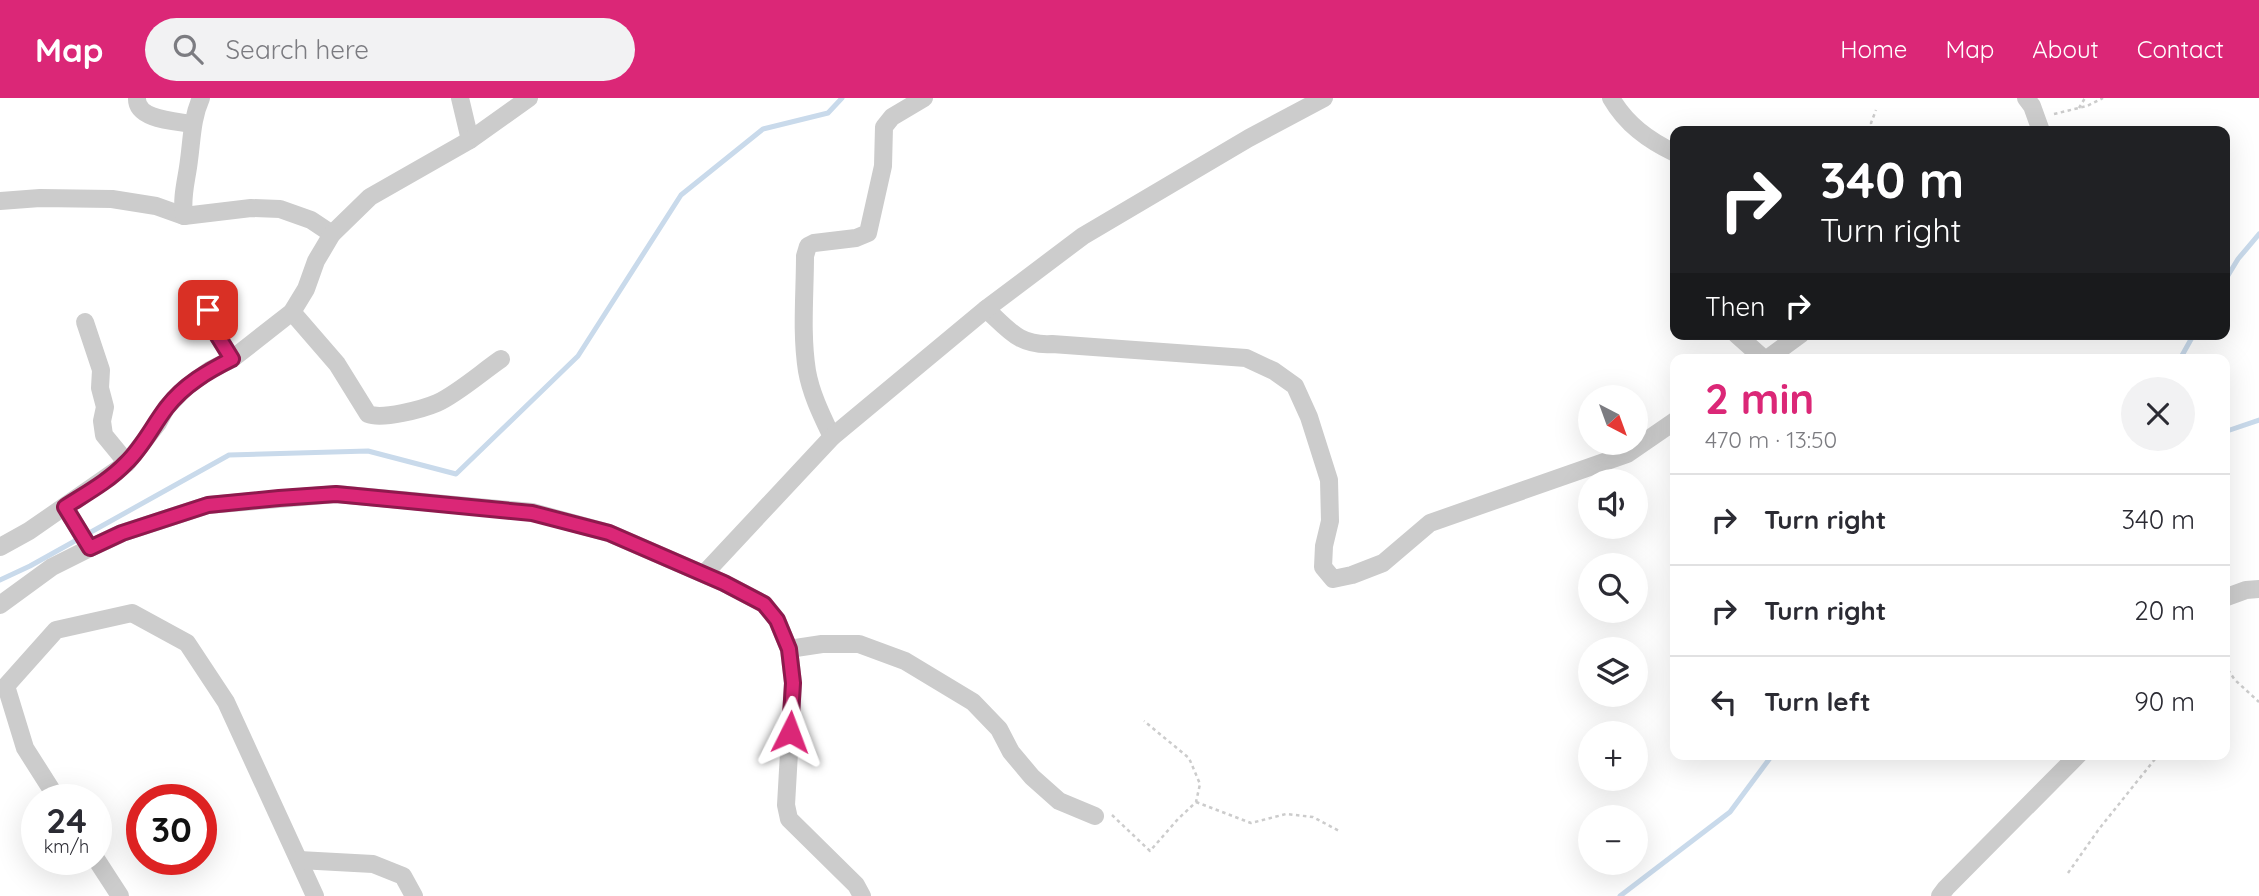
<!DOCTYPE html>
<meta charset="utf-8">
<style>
body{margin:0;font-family:Quicksand,sans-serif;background:#f2f2f3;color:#2b2b33;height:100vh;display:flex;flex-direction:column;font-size:26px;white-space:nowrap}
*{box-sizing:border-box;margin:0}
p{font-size:23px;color:#7c7c81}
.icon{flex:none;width:38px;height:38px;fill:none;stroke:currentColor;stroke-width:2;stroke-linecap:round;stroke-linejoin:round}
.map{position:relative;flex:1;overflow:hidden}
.sheet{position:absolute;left:1670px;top:256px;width:560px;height:406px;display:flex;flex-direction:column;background:#fff;border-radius:14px;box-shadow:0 7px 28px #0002}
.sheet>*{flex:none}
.banner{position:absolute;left:1670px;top:28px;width:560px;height:214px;border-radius:14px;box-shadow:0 7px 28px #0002;background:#202124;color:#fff;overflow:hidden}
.needle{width:46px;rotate:139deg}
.tools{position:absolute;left:1578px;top:287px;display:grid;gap:14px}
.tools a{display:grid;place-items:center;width:70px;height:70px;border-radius:50%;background:#fff;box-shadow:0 7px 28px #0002;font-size:35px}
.speed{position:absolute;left:21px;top:686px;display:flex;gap:14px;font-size:35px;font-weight:700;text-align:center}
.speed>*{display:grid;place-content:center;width:91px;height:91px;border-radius:50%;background:#fff;box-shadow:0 7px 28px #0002;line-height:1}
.speed small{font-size:18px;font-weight:400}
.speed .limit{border:10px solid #d22;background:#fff;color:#111}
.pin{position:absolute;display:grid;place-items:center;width:60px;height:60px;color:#fff;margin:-30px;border-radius:14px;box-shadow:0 4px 10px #0006}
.me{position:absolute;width:77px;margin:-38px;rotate:3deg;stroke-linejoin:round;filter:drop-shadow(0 0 5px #0008)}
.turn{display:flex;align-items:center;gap:24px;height:147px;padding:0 35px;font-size:32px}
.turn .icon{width:91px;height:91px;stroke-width:2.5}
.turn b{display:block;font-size:49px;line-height:60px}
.then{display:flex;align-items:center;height:66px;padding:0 35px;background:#0003;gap:14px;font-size:26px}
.round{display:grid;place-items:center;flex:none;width:74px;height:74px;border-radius:37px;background:#f2f2f3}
.overview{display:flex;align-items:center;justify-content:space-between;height:119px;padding:0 35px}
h1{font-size:42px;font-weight:700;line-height:52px;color:#db2777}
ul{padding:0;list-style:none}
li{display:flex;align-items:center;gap:21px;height:91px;padding:0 35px;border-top:2px solid #e1e1e2}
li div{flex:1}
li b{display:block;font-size:26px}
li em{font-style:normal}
header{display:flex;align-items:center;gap:42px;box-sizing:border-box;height:98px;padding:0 35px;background:#db2777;color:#fff}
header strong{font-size:33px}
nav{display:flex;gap:38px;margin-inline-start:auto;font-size:24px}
.search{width:490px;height:63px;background:#f2f2f3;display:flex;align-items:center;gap:18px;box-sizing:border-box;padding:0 24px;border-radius:38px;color:#7c7c81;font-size:26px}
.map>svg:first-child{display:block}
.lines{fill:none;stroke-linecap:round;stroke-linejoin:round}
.stream{stroke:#c9daeb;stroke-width:5}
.path{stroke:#ccc;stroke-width:2.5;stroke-dasharray:3.5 3.5;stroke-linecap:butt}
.minor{stroke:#ccc;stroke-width:18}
.route-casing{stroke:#8e194d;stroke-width:18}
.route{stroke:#db2777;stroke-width:12}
</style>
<header>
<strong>Map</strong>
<div class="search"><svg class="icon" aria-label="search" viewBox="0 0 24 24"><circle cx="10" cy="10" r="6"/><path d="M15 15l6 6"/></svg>Search here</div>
<nav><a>Home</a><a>Map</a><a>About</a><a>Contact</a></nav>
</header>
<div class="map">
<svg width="2259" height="798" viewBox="0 0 2259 798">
<rect width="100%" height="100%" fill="#fff"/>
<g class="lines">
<g class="stream">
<path d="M2224 184 2238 161 2259 136"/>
<path d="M2180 261 2194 236"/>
<path d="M2224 334 2259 322"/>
<path d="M0 482 30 468 229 357 368 353 456 376 578 258 681 97 763 31 828 15 842 0"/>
<path d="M1620 798 1730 714 1773 656"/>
</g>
<g class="path">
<path d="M2079 10 2085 0"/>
<path d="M2054 16 2087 8 2103 0"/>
<path d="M1872 33 1871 25 1876 12"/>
<path d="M2224 566 2235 582 2259 604"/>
<path d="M1196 704 1251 725 1286 716 1313 719 1341 734"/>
<path d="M1112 717 1150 753 1178 721 1196 704 1200 686 1189 660 1144 623"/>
<path d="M2068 775 2099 731 2159 656"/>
</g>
<g class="minor">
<path d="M137 0C136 22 176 23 192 26"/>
<path d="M460 0 470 42"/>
<path d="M1611 0C1626 26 1648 42 1675 55"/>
<path d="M2026 0 2032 8 2041 33"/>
<path d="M0 103 40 100 112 101 156 108 184 118 251 110 280 111 311 122 332 136"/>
<path d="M184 118C181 98 187 81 189 62 192 40 192 20 201 0"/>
<path d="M204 197 211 227 232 261"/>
<path d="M986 211C1009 232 1019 248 1052 246L1246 260 1274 273 1295 288 1309 319 1329 382 1330 423 1324 448 1323 469 1333 481 1352 477 1383 465 1430 425 1627 356 1675 323"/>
<path d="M292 214 337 266 368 316C382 322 423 311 437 305 457 296 482 274 501 261"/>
<path d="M85 224 101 272 100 290 105 309 102 323 104 337 127 365"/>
<path d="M1736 236 1764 261"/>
<path d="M1767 261 1801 236"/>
<path d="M832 339C822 318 811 296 807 273 801 235 805 196 805 158L808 148 814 145 856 140 868 135 883 68 884 29 892 19 924 0"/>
<path d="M65 409 90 450"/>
<path d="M0 449 29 433 127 365 158 325 166 310 185 290 210 272 232 261 292 214 306 191 316 163 332 136 370 99 470 42 529 0"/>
<path d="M704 476 832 339 986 211 1083 138 1249 40 1324 0"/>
<path d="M2224 500 2246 492 2259 491"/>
<path d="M0 507 52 469 90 450 122 435 208 407 336 396 532 414 609 435 724 485 764 506 777 522 789 551 793 585 786 707 789 721 856 787 862 798"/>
<path d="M789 551 822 546H859L905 563 973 604 999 631 1011 654 1032 679 1059 703 1095 718"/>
<path d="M58 702 25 650 6 588 56 532 132 515 187 545 226 604 315 798"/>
<path d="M96 761 120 798"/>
<path d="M299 762 373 766 403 778 414 798"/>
<path d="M1940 798 1946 790 2079 656"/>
</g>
</g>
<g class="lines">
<g class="route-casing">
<path id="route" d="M208 212 211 227 232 261C208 273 184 287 167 309 153 327 143 349 126 365 109 383 85 396 65 409L90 450 122 435 208 407 279 400 336 396 532 415 609 435 724 485 764 506 777 522 789 551 793 585 790 634"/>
</g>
<use href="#route" class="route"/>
</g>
</svg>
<div class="tools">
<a><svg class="needle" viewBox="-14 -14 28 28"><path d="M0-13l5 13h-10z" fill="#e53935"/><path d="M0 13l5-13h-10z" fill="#7c7c81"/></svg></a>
<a><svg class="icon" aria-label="sound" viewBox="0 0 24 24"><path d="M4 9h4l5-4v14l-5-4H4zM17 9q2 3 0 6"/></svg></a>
<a><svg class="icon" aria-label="search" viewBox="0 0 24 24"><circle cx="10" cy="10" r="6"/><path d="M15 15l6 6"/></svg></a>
<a><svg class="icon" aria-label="layers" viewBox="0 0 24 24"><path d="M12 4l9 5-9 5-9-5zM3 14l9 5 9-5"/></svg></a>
<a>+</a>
<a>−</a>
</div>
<div class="speed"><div>24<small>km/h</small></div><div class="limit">30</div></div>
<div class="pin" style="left:208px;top:212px;background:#d93025"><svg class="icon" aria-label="arrive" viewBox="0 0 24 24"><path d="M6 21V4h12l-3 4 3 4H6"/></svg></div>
<svg class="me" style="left:790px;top:634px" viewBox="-20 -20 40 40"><path d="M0-17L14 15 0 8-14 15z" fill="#db2777" stroke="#fff" stroke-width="4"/></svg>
<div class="banner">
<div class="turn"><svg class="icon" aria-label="right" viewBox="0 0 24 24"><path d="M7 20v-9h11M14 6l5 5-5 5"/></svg><div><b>340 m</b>Turn right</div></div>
<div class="then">Then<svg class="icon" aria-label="right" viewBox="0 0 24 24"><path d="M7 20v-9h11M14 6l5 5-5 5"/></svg></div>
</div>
<section class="sheet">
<div class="overview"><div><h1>2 min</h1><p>470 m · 13:50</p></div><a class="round"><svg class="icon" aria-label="close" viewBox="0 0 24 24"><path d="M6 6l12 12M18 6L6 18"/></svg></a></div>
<ul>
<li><svg class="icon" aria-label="right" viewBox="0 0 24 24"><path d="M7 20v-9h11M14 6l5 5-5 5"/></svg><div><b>Turn right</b></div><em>340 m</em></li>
<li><svg class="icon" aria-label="right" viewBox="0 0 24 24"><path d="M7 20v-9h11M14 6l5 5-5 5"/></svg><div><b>Turn right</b></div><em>20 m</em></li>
<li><svg class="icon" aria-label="left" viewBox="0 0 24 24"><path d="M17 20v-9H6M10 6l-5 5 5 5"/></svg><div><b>Turn left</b></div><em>90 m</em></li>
</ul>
</section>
</div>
